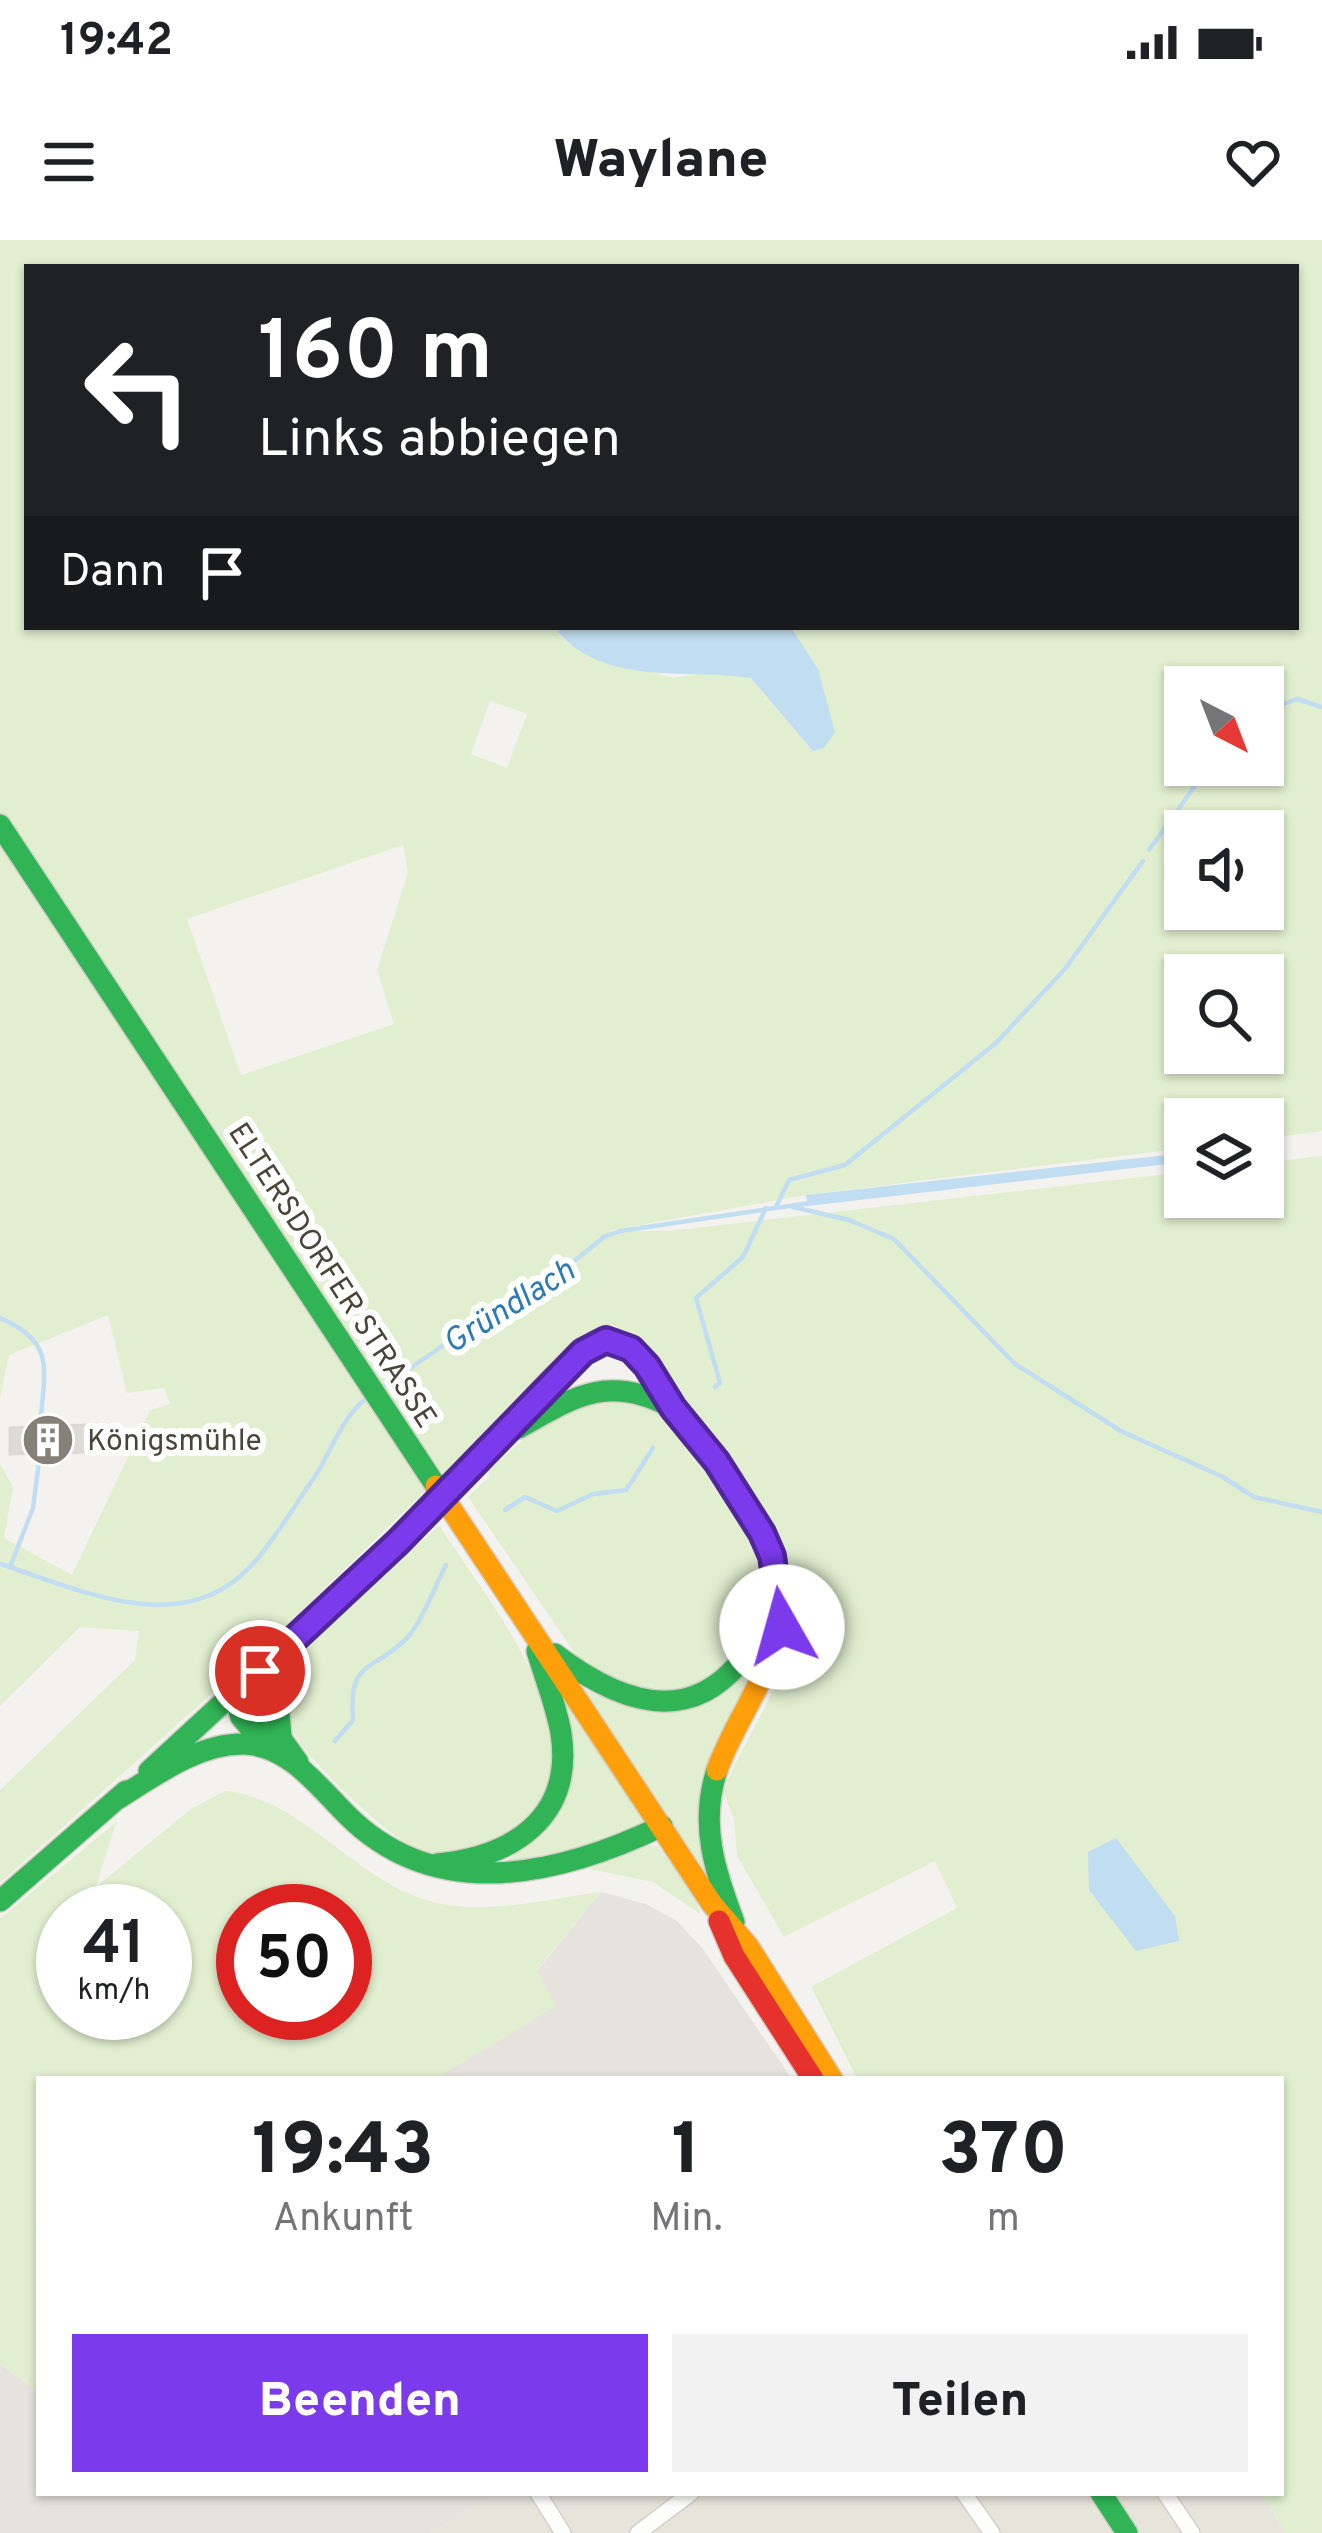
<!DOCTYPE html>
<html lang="de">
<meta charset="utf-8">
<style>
body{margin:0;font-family:Overpass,sans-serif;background:#f2f2f2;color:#202124;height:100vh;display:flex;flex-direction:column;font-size:45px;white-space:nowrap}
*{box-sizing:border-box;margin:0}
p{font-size:39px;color:#757577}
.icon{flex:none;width:66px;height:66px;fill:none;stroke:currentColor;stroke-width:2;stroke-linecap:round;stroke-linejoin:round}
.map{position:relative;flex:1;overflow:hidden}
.panel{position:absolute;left:36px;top:1836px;width:1248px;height:420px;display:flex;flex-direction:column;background:#fff;border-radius:0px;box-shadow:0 3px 9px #0004}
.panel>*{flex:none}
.banner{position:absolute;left:24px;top:24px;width:1275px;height:366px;border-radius:0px;box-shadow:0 3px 9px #0004;background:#202124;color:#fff;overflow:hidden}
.needle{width:78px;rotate:138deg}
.tools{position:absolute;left:1164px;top:426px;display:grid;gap:24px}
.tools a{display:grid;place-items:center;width:120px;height:120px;border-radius:0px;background:#fff;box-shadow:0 3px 9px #0004;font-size:60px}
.speed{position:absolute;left:36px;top:1644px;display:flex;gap:24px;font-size:60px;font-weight:700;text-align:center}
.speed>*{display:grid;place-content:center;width:156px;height:156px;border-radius:50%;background:#fff;box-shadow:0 3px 9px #0004;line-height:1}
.speed small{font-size:30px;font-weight:400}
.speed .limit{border:18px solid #d22;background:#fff;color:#111}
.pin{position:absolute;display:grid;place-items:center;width:102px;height:102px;color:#fff;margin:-51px;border:6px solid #fff;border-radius:50%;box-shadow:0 3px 12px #0007}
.me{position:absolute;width:132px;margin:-66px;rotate:353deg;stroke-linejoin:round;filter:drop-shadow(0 0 9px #0008)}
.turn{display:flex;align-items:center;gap:42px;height:252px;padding:0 36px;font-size:54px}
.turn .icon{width:156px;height:156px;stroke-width:2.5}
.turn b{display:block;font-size:84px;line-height:102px}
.then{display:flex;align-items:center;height:114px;padding:0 36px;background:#0003;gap:24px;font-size:45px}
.eta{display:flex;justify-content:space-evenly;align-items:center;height:204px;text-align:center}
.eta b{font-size:72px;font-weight:800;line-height:84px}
.button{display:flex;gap:24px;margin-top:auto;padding:24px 36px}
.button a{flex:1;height:138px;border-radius:0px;background:#7c3aed;color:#fff;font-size:48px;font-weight:800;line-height:138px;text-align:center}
.button a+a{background:#f2f2f2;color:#202124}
.status{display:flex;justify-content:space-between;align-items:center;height:84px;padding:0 60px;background:#fff;direction:ltr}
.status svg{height:33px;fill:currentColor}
header{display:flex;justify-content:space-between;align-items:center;height:156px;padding:0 36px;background:#fff;font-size:54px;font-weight:800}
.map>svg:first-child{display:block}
.residential{fill:#e7e4dc}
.industrial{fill:#e6e2de}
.green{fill:#e1eecf;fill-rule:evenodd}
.water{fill:#c0ddf1}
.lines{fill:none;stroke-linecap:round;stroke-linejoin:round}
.stream{stroke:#c0ddf1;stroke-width:4.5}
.building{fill:#dedbd6;stroke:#dcd9d4;stroke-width:3}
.street-casing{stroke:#d2d0cb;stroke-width:18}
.fast-casing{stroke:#d3cfc5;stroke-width:24}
.slow-casing{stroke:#d3cfc5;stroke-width:24}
.jam-casing{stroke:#d3cfc5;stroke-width:24}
.street{stroke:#fdfdfc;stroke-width:15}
.fast{stroke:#30b455;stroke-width:21}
.slow{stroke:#ff9f0a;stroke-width:21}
.jam{stroke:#e5322d;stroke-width:21}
.fast-bridge-casing{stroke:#d3cfc5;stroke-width:24;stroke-linecap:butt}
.fast-bridge{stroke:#30b455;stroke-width:21}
.route-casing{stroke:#51269a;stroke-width:30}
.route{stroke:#7c3aed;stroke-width:21}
.labels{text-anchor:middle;stroke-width:12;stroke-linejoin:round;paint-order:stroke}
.street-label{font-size:30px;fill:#4b4439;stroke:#fff}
.poi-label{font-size:30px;fill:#4b4439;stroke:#fff;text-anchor:start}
.water-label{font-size:33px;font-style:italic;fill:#2e7ab2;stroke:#fff}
</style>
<div class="status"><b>19:42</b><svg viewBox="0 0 49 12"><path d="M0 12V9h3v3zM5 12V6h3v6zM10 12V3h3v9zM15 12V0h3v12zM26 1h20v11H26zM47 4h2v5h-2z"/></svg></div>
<header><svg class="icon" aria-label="menu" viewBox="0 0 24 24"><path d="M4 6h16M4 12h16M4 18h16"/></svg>Waylane<svg class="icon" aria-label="heart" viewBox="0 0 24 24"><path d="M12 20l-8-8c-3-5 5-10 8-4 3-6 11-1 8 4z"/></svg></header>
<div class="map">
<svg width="1322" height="2293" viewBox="0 0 1322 2293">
<rect width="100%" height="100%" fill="#f4f2ee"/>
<path class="residential" d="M495 2253H1261L1286 2293H431Z"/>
<g class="industrial">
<path d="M601 1652 646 1664 677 1681 703 1709 792 1839H435L555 1766 537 1731Z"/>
<path d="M0 2124 39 2152V2253H495L431 2293H0Z"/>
</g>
<g class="green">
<path d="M0 0H1322V891L1263 899V879H1185V908L806 955 607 991H669L1185 932V957H1263V923L1322 916V2293H1286L1261 2253H1281V1839H857L811 1747 957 1668 935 1621 784 1697 737 1616 734 1579 723 1552C742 1501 780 1454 790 1401 796 1370 794 1340 783 1311 764 1261 655 1115 612 1084L588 1094 265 1406 0 1643V1550L135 1420 139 1391 80 1387 0 1466V1224L13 1247 4 1298 72 1335 150 1170 170 1164 164 1148 127 1153 108 1075 9 1115 0 1158ZM27 27H1296V387H791L818 429 813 511 751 438 713 432 671 438 562 398 554 387H27ZM1185 447H1263V525H1185ZM490 461 527 474 507 528 471 514ZM1185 591H1263V669H1185ZM403 605 408 632 377 730 394 784 241 835 187 679ZM1185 735H1263V813H1185Z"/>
<path d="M623 1154C671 1172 674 1184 704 1224 723 1249 743 1272 752 1302 789 1421 674 1496 579 1419L468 1257 490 1236 488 1231C529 1194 566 1160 623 1154Z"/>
<path d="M439 1285C481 1350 536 1416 552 1493 567 1568 491 1630 420 1610 394 1603 314 1525 299 1501 288 1485 284 1459 290 1439 305 1391 406 1319 439 1285Z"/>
<path d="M771 1403 714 1519 719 1654 583 1449 635 1469 662 1470Z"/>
<path d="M556 1450 646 1582 596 1611 499 1628 547 1586 566 1551Z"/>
<path d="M225 1551C301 1558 353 1638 426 1660 480 1677 547 1659 601 1652L537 1730 556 1766 435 1839H39V1987L34 1989 39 1996V2152L0 2124V1679L116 1582 96 1647 191 1569ZM165 1671V1773H63V1671ZM243 1671H345V1773H243Z"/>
<path d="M642 1605 658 1606 695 1656 700 1674 653 1642 590 1629Z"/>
</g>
<g class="water">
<path d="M554 387H791L818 429 835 492 824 508 813 511 751 438C686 428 601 448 554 387Z"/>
<path d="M1185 913V922L808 966 806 955Z"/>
<path d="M1116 1598 1175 1676 1179 1701 1136 1711 1089 1650 1088 1612Z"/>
</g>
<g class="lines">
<g class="stream">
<path d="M1263 472 1297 459 1322 467"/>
<path d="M1149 610 1210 525"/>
<path d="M777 965 789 940 845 925 996 803 1065 729 1143 621"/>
<path d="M793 967 849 980 894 999 1015 1124 1121 1191 1223 1237 1254 1257 1322 1272"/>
<path d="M0 1078C52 1100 46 1125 41 1175"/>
<path d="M715 1147 720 1143 696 1058 743 1017 766 968"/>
<path d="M381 1148 491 1073 526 1060 604 997 620 991 810 963"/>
<path d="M505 1270 525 1257 557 1271 593 1254 626 1250 653 1208"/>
<path d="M0 1324C81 1350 182 1400 251 1326 276 1299 295 1264 316 1235 331 1211 344 1174 367 1158"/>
<path d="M10 1327 33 1268 40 1214"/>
<path d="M335 1501 353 1480C349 1420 368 1434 404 1401 422 1384 434 1347 446 1325"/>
</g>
</g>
<path class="building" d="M86 1185V1212L10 1214V1188Z"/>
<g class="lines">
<g class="street-casing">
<g id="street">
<path d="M538 2253 563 2293"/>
<path d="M964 2253 992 2293"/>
<path d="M1165 2253 1192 2293"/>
<path d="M638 2293 691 2253"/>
</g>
</g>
<g class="fast-casing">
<g id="fast">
<path d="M0 585 436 1246"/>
<path d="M519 1188C575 1156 608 1134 671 1167"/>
<path d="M555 1414C655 1490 727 1476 777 1359"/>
<path d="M234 1455 263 1473 298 1522"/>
<path d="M234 1455 241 1477 267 1508"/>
<path d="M281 1496 277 1453 286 1408"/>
<path d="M717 1530C699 1585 715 1630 734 1682"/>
<path d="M149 1531 406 1294"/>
<path d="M119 1558C156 1535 199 1503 244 1504 288 1505 318 1546 347 1575 437 1665 560 1635 662 1586"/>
<path d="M437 1624C512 1617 574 1578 561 1493 556 1465 545 1438 537 1411"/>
<path d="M0 1661 126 1551"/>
<path d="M1101 2253 1127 2293"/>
</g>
</g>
<g class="slow-casing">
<g id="slow">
<path d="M480 1220C509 1189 564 1110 607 1103 620 1101 631 1108 639 1117 658 1136 669 1164 685 1186 712 1222 746 1255 764 1297 773 1319 780 1346 779 1369 777 1432 737 1474 717 1530"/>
<path d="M436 1246 712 1664 748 1706 832 1839"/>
</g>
</g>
<g class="jam-casing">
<path id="jam" d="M719 1681 734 1716 813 1839"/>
</g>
<use href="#street" class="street"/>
<use href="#fast" class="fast"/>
<use href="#slow" class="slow"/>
<use href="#jam" class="jam"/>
<g class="fast-bridge-casing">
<path id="fast-bridge" d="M406 1294 480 1220"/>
</g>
<use href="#fast-bridge" class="fast-bridge"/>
</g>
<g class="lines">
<g class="route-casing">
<path id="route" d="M260 1431 398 1302 583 1112 606 1100 631 1109 647 1126 673 1168 717 1222 762 1293 772 1316 782 1387"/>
</g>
<use href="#route" class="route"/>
</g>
<defs>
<g id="building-disc" transform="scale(2.7)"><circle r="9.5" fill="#868178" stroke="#fff"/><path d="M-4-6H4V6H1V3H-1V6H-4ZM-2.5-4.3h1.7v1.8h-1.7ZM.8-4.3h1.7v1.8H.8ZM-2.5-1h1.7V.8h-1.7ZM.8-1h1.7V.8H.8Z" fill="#fff"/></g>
</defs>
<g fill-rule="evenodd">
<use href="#building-disc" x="48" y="1200"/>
</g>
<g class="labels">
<g class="street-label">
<text transform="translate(333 1035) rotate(57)" y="10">ELTERSDORFER STRASSE</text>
</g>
<g class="poi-label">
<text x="87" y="1210">Königsmühle</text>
</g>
<g class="water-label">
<text transform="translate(508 1065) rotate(-32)" y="12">Gründlach</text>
</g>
</g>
</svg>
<div class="tools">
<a><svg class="needle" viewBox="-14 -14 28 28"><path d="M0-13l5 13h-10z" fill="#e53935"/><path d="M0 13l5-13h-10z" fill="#757577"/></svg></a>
<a><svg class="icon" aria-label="sound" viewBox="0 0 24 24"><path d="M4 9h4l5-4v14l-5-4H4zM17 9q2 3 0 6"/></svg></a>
<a><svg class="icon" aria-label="search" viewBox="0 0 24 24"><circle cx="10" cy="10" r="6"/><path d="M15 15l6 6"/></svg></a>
<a><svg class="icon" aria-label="layers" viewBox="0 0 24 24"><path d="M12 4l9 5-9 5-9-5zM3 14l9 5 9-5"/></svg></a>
</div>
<div class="speed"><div>41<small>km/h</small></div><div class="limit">50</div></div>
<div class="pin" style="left:260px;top:1431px;background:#d93025"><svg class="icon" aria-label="arrive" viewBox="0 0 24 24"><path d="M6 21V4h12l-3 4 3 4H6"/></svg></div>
<svg class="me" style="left:782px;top:1387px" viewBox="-20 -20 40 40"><circle r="19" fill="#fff"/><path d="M0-13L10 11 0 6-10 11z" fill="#7c3aed"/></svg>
<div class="banner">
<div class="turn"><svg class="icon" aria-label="left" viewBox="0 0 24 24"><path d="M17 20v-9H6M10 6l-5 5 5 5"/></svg><div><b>160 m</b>Links abbiegen</div></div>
<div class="then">Dann<svg class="icon" aria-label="arrive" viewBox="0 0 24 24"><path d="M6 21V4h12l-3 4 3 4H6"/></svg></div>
</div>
<section class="panel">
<div class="eta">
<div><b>19:43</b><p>Ankunft</p></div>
<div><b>1</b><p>Min.</p></div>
<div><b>370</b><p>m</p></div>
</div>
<div class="button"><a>Beenden</a><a>Teilen</a></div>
</section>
</div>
